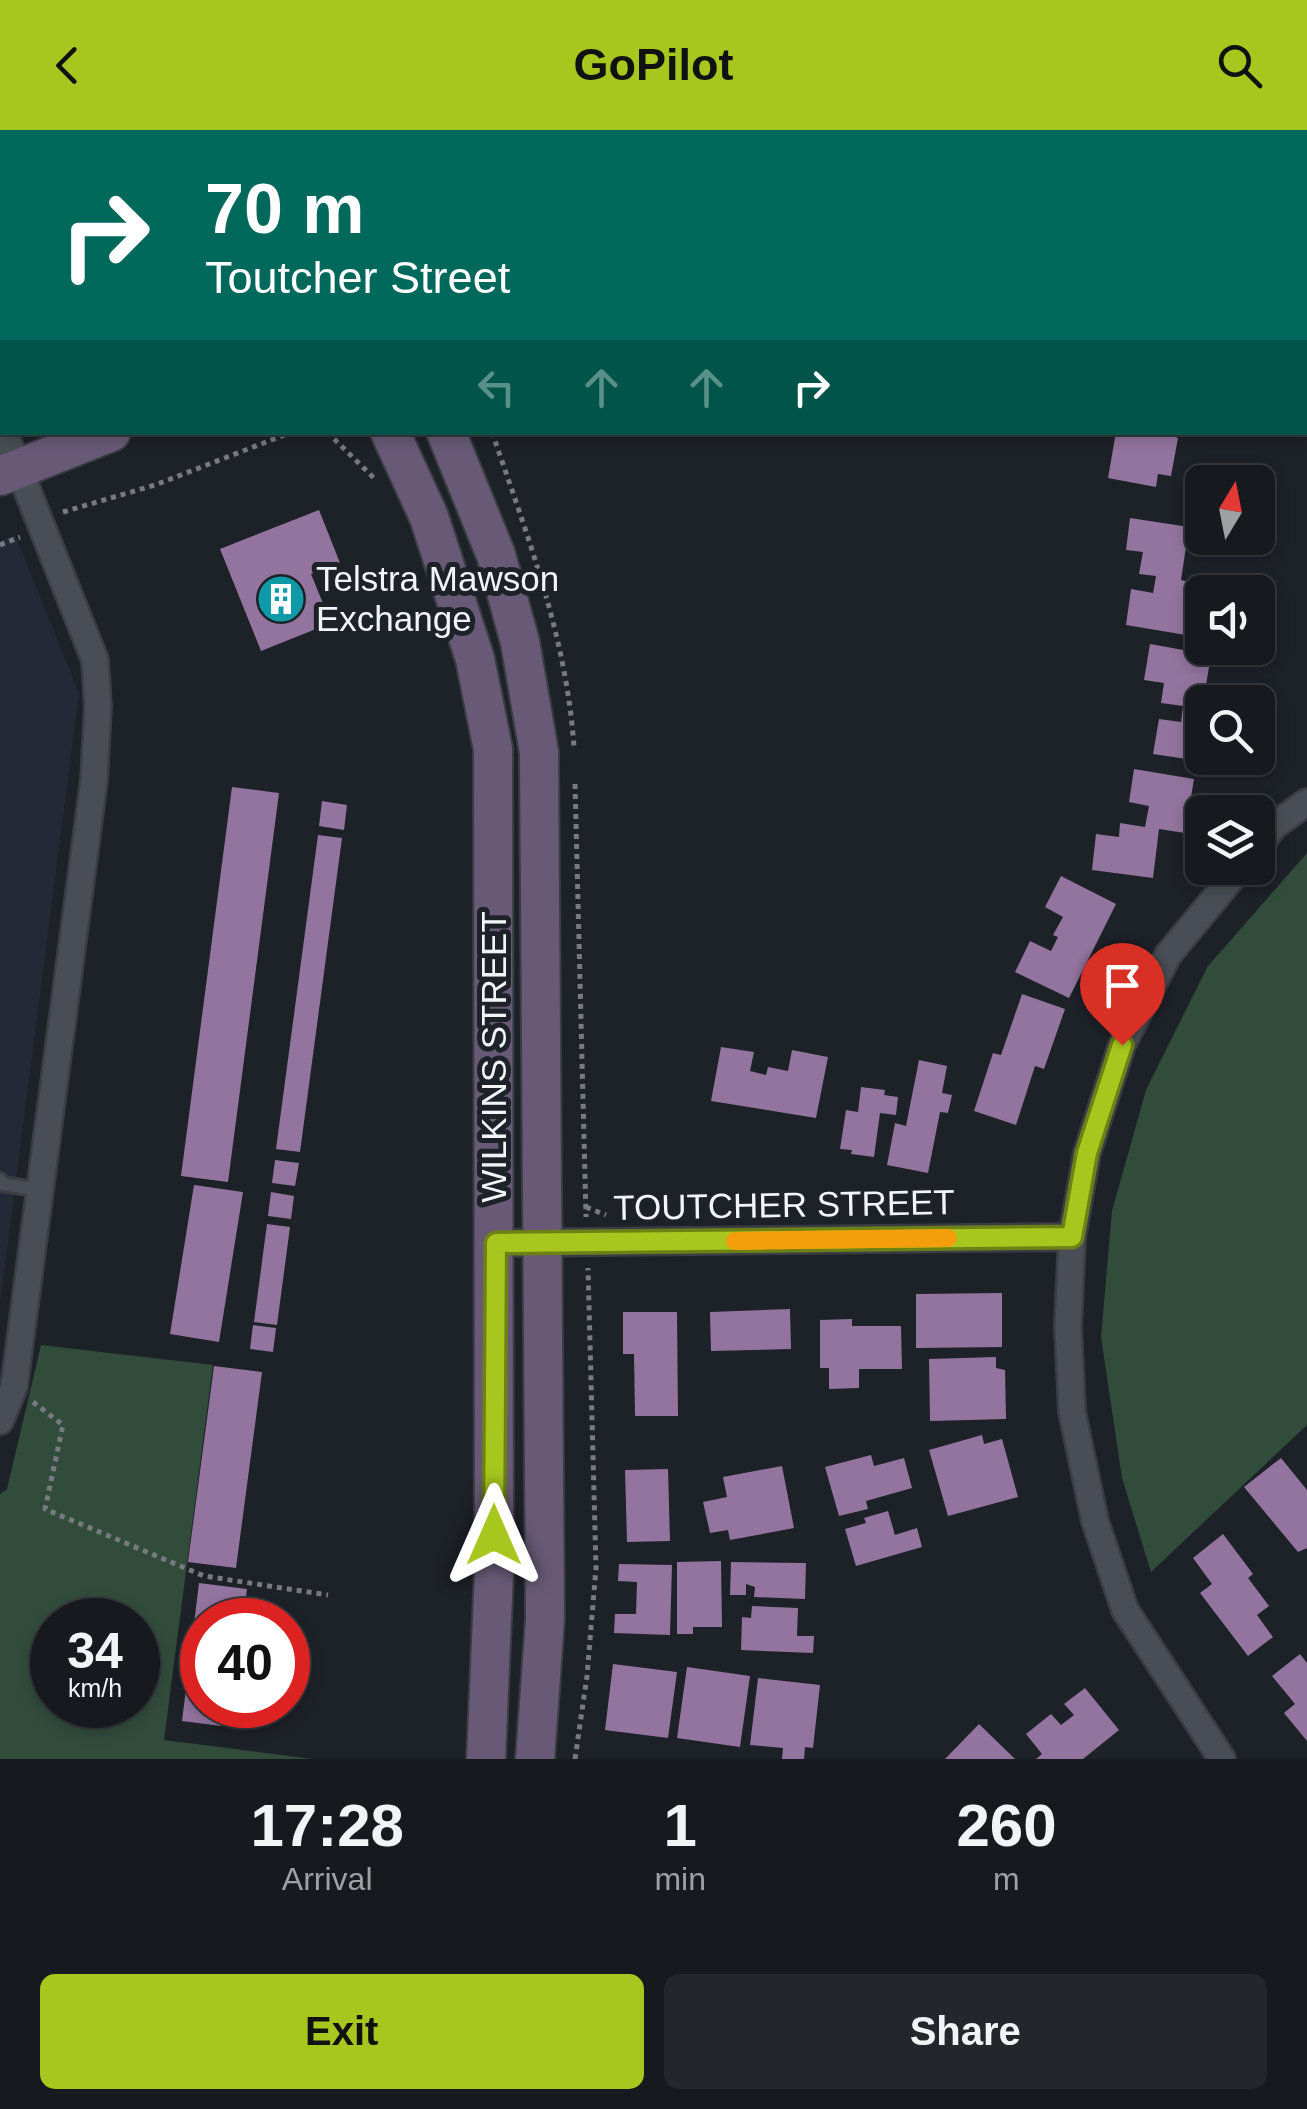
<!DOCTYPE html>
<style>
body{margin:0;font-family:Helvetica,sans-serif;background:#23262b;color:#f1f3f6;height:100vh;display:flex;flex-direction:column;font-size:38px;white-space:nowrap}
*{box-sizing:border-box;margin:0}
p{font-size:32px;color:#9ea0a4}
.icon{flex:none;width:55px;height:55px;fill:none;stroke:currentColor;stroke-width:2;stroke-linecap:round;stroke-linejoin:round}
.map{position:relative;height:1629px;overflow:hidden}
.drawer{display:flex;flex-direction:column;background:#16191e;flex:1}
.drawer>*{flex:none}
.hud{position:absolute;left:0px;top:0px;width:1308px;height:305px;box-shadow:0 5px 15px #0003,0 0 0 2px #35383c;background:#00695c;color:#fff;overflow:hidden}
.needle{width:65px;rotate:10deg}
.fabs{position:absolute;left:1185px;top:335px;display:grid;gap:20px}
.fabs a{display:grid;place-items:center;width:90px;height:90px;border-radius:15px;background:#16191e;box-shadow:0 5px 15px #0003,0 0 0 2px #35383c;font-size:50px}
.speed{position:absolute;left:30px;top:1468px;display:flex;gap:20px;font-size:50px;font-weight:700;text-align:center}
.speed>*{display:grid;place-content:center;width:130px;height:130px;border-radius:50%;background:#16191e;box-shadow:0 5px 15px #0003,0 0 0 2px #35383c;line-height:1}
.speed small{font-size:25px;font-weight:400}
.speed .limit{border:15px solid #d22;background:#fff;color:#111}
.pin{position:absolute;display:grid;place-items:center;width:85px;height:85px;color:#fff;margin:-102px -42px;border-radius:50% 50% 50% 0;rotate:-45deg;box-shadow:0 0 10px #0007}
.pin .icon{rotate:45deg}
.me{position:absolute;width:110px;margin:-55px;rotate:0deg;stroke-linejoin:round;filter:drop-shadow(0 0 8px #0008)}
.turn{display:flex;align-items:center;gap:35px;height:210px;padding:0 40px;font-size:45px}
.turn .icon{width:130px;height:130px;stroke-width:2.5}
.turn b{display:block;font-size:70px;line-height:85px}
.lanes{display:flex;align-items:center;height:95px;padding:0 40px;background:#0003;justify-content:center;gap:50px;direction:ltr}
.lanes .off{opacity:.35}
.eta{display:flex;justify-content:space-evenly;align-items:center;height:170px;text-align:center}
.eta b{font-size:60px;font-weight:600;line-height:70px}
.cta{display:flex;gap:20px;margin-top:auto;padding:20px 40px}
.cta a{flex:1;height:115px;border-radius:15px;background:#a7c71e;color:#111;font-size:40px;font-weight:600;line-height:115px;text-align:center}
.cta a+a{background:#23262b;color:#f1f3f6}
header{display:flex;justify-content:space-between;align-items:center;height:130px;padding:0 40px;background:#a7c71e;color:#111;font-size:45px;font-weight:600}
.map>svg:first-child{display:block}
.built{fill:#232936}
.green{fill:#324c3c;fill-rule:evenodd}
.building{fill:#93749e}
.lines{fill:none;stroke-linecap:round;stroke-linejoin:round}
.lane-casing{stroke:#3a3d43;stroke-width:18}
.street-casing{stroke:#3a3d43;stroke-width:30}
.secondary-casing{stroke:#3a3d43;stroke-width:42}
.path{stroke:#777b81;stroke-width:5;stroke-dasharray:5 5;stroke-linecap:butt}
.lane{stroke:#494e56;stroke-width:12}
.street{stroke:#494e56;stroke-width:25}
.secondary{stroke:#685a76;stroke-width:38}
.route-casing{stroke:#6d8114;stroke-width:25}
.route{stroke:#a7c71e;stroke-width:18}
.slow{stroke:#f59e0b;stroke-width:18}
.labels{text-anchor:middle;stroke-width:10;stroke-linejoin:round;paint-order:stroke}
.poi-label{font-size:35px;fill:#f1f4f9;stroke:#1d2128;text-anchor:start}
.street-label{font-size:35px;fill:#f1f4f9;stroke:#1d2128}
</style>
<header><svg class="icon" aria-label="back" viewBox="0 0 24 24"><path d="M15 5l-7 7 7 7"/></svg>GoPilot<svg class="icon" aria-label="search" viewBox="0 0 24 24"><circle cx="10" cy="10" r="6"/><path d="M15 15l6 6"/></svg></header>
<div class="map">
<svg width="1307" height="1629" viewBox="0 0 1307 1629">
<rect width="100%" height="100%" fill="#1d2128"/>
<path class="built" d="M15 405 79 563 0 1174V411Z"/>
<g class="green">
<path d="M1307 723V1295L1151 1442 1122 1348 1101 1207 1112 1081 1146 960 1208 836Z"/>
<path d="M41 1215 213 1235 164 1610 312 1629H0V1364L7 1359ZM52 1490H138V1575H52Z"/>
</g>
<g class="building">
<path d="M1116 302H1161L1178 308 1171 346 1158 344 1156 357 1108 348Z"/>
<path d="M319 380 340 433 311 444 331 493 261 521 220 419Z"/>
<path d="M1130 388 1189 397 1181 450 1194 453 1186 505 1126 495 1131 459 1153 463 1156 446 1139 444 1143 422 1126 420Z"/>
<path d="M1150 514 1211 525 1202 579V628H1215L1214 633 1153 624 1159 589 1181 592 1183 576 1161 573 1164 553 1144 550Z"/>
<path d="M1134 639 1194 649 1185 703 1159 699 1153 748 1092 740 1096 704 1119 707 1120 693 1145 697 1149 676 1129 672Z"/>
<path d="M232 657 279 663 228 1052 181 1046Z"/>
<path d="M322 671 347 675 344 700 319 696Z"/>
<path d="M318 705 342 708 300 1022 276 1019Z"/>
<path d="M1061 746 1116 774 1069 868 1015 842 1030 811 1051 821 1058 807 1053 805 1063 787 1045 777Z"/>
<path d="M1022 864 1065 879 1044 939 1035 936 1016 995 974 981 993 923 1001 925Z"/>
<path d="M721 917 754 922 750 941 766 945 768 937 788 941 792 920 828 927 816 988 711 971Z"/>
<path d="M919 930 947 936 942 963 952 965 948 983 940 982 928 1043 887 1035 895 993 906 996Z"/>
<path d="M861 957 885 960 884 965 898 967 896 985 880 983 874 1027 851 1024 852 1020 840 1019 846 980 858 982Z"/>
<path d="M275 1030 299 1033 295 1056 272 1053Z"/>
<path d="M194 1055 243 1062 219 1212 170 1204Z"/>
<path d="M271 1062 294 1066 291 1089 268 1086Z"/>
<path d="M267 1094 290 1097 277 1195 254 1192Z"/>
<path d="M1002 1163V1217L916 1218V1164Z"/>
<path d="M790 1179 791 1219 711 1221 710 1182Z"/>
<path d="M623 1182H677L678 1286H635L634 1224H623Z"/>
<path d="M852 1189V1196H901L902 1239H859V1258L829 1259V1238H820V1190Z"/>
<path d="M253 1195 276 1198 273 1222 250 1219Z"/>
<path d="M996 1227V1238L1005 1240 1006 1289 930 1291 929 1229Z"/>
<path d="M214 1236 262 1242 236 1438 188 1432Z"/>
<path d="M982 1305 984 1314 1002 1309 1018 1367 948 1386 929 1320Z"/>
<path d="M871 1325 874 1336 904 1328 912 1358 866 1371 868 1379 839 1386 825 1337Z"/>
<path d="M1281 1328 1307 1360V1418L1298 1422 1244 1357Z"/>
<path d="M782 1336 794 1398 730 1410 728 1400 710 1403 703 1372 727 1367 723 1347Z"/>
<path d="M668 1339 670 1411 627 1412 625 1340Z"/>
<path d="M888 1381 895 1405 917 1398 922 1417 856 1436 845 1399 866 1393 864 1388Z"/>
<path d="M1223 1404 1253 1444 1248 1448 1269 1476 1257 1485 1273 1507 1248 1526 1200 1463 1212 1454 1193 1428Z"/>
<path d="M721 1431 722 1497H693V1504H677V1432Z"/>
<path d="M731 1432 806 1433 805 1469 754 1467 755 1457 746 1454V1465H730Z"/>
<path d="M619 1434 672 1435 670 1505 614 1503 615 1484H636L637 1452 618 1451Z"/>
<path d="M199 1453 247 1459 243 1490H202V1575H232L229 1597 182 1591Z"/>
<path d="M752 1476 798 1478 797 1506H814L813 1523 741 1520 742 1487 751 1488Z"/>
<path d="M1300 1524 1307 1533V1611L1284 1583 1295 1574 1272 1546Z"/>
<path d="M613 1534 677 1542 668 1608 605 1600Z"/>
<path d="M687 1537 750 1546 740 1617 677 1608Z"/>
<path d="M758 1548 820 1555 813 1618 805 1617 804 1629H782L783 1618 750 1615Z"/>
<path d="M1085 1558 1119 1600 1083 1629H1036L1042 1624 1026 1604 1051 1584 1061 1595 1074 1585 1064 1574Z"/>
<path d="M979 1594 1015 1629H945Z"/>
</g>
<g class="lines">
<g class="lane-casing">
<path id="lane" d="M0 1050 3 1054 40 1060"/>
</g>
<g class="street-casing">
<g id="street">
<path d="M1258 717 1274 696 1307 672"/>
<path d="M496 1113 1072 1107"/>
<path d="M0 1291 14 1257 94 650 98 577 95 530 4 302"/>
<path d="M1222 1629 1125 1480 1095 1391 1072 1282 1068 1197 1072 1107 1087 1023 1122 915 1168 825 1240 738"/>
</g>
</g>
<g class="secondary-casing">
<g id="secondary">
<path d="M752 2 759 0"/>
<path d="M857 2 863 0"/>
<path d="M0 287 2 286"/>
<path d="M390 302 429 387 475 529 493 619 494 1442 486 1629"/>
<path d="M446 302 496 425 520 512 539 622 545 1489 535 1629"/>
<path d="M0 346 111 302"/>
</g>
</g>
<g class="path">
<path d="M600 2 607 0"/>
<path d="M988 2 996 0"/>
<path d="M0 234 2 233"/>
<path d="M327 302 375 349"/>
<path d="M492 302C527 405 567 508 574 618"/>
<path d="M63 382 155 355 292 302"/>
<path d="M0 415 20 407"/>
<path d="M575 654 586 1087"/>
<path d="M586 1077 606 1085"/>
<path d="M33 1272 63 1295 45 1379 204 1446 328 1465"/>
<path d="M575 1629 587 1546 596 1438 588 1138"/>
</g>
<use href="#lane" class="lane"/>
<use href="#street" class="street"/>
<use href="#secondary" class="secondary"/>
</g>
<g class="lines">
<g class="route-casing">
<path id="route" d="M494 1405 496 1113 1072 1107 1087 1023 1122 915"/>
</g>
<use href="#route" class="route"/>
<path class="slow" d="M735 1111 948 1108"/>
</g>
<defs>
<g id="building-disc" transform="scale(2.5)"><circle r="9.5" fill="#0f9aa8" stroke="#1d2128"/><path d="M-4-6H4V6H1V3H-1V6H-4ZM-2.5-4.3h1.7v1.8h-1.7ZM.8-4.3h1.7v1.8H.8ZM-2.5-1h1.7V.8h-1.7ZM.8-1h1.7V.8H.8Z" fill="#fff"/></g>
</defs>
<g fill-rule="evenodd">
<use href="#building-disc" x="281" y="469"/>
</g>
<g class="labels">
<g class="poi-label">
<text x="316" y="461">Telstra Mawson<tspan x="316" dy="40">Exchange</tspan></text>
</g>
<g class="street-label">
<text transform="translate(494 927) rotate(-90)" y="12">WILKINS STREET</text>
<text transform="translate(784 1075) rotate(-1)" y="12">TOUTCHER STREET</text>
</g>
</g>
</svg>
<div class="fabs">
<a><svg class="needle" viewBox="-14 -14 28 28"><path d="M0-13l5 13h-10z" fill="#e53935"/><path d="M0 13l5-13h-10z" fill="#9ea0a4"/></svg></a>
<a><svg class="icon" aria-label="sound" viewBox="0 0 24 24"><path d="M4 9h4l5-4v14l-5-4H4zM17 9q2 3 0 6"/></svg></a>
<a><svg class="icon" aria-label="search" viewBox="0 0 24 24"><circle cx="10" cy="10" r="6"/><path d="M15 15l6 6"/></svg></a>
<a><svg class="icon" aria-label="layers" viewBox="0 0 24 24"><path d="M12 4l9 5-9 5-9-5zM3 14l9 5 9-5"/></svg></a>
</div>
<div class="speed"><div>34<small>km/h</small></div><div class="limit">40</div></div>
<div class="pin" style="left:1122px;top:915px;background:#d93025"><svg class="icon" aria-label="arrive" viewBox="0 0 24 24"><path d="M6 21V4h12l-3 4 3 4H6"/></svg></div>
<svg class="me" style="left:494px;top:1405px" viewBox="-20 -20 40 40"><path d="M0-17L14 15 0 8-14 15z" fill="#a7c71e" stroke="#fff" stroke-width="4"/></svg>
<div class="hud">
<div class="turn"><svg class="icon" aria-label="right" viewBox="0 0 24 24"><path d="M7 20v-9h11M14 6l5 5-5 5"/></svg><div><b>70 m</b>Toutcher Street</div></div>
<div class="lanes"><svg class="icon off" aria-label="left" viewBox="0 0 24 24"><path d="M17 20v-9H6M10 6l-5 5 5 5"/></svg><svg class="icon off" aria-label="ahead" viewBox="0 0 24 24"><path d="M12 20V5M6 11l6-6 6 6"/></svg><svg class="icon off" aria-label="ahead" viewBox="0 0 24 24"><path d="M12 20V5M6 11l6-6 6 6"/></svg><svg class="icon" aria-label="right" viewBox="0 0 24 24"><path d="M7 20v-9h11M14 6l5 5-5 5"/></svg></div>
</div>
</div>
<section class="drawer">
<div class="eta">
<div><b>17:28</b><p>Arrival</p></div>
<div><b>1</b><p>min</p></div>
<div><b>260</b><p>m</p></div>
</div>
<div class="cta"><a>Exit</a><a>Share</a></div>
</section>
